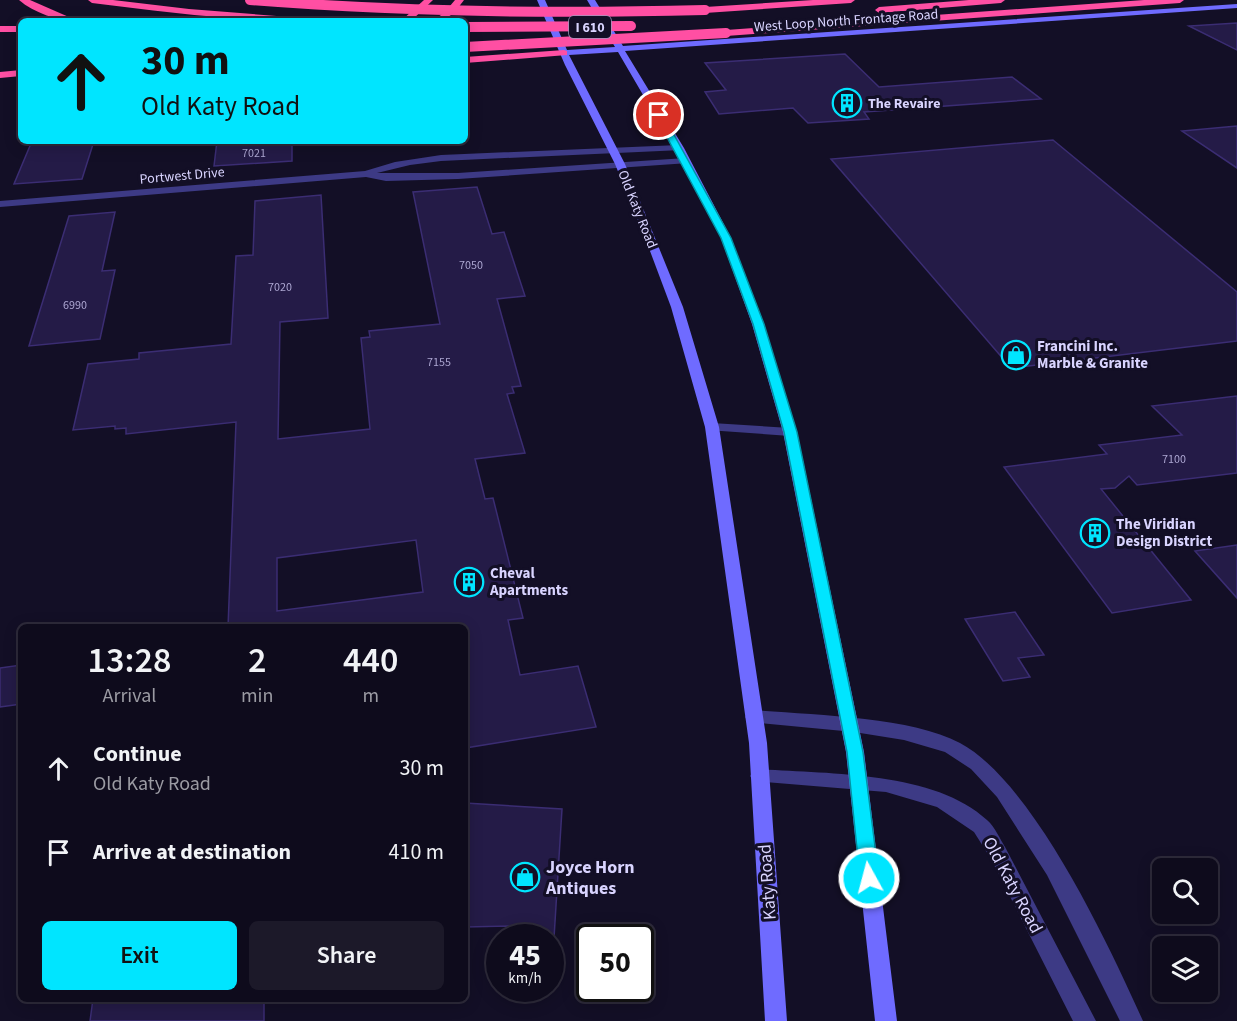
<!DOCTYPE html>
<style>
body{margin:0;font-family:"Source Sans 3",sans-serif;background:#1c1929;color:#f1f3f6;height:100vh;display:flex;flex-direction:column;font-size:22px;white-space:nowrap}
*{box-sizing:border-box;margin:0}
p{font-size:20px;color:#9b9ba3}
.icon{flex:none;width:33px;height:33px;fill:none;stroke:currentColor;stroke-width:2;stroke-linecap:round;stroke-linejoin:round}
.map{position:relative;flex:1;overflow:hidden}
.side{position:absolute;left:18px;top:624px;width:450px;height:378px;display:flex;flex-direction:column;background:#0e0b1c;border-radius:9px;box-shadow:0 3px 15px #0003,0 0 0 2px #2e2b3b}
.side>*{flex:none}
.guide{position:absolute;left:18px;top:18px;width:450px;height:126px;border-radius:9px;box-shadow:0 3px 15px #0003,0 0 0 2px #2e2b3b;background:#00e5ff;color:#111;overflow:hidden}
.buttons{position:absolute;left:1152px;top:858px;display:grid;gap:12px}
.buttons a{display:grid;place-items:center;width:66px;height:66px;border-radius:9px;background:#0e0b1c;box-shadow:0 3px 15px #0003,0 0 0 2px #2e2b3b;font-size:30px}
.speed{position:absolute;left:486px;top:924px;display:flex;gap:12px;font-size:30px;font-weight:700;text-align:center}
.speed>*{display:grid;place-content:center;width:78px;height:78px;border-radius:50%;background:#0e0b1c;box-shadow:0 3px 15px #0003,0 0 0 2px #2e2b3b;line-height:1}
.speed small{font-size:15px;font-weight:400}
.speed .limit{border:3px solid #111;border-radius:9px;background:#fff;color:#111}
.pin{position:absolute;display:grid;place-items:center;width:51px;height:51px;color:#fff;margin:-26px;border:3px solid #fff;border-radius:50%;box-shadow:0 2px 6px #0007}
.me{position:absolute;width:66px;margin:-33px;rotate:353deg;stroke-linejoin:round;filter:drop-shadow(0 0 4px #0008)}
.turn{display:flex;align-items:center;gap:21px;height:126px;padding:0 24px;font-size:27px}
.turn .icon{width:78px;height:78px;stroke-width:2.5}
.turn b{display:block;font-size:42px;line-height:51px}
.eta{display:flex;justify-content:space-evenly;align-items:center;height:102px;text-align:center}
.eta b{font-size:36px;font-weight:600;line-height:42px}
.cta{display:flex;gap:12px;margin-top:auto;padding:12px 24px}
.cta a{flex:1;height:69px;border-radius:9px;background:#00e5ff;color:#111;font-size:24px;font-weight:600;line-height:69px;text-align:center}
.cta a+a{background:#1c1929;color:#f1f3f6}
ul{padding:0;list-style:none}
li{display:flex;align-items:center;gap:18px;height:84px;padding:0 24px}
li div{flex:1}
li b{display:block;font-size:22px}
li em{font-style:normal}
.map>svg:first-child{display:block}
.building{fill:#241b47;stroke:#3b2d73;stroke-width:1.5;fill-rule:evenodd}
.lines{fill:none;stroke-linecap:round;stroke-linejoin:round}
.minor{fill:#3d3a85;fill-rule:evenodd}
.secondary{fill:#6f6bff;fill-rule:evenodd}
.motorway{fill:#ff4fa3;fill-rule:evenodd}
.motorway-bridge{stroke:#ff4fa3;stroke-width:10}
.route{fill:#00e5ff;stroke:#0095a6;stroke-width:1.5}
.labels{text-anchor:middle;stroke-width:6;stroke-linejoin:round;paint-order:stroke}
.number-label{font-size:12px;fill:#aca6d1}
.far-street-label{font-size:14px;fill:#d9d4ff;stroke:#130f26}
.shield{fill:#130f26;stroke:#9e99be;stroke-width:1.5}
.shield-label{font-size:14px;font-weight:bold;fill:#d9d4ff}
.far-poi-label{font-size:14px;font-weight:bold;fill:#d9d4ff;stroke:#130f26;text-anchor:start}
.poi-label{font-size:15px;font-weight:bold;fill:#d9d4ff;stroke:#130f26;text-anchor:start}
.near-poi-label{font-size:18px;font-weight:bold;fill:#d9d4ff;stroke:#130f26;text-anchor:start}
.near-street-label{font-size:18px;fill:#d9d4ff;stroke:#130f26}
</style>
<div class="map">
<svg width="1237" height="1021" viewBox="0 0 1237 1021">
<rect width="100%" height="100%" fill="#130f26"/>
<g class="building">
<path d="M1237 23V50L1189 26Z"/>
<path d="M845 54 879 87 1012 77 1041 99 864 112 869 119 808 123 793 108 719 114 705 92 726 90 705 63Z"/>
<path d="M1237 126V168L1182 131Z"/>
<path d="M1053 140 1237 292V341L1011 368 831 159Z"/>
<path d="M32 141H94L82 179 14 184Z"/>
<path d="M217 141H292V161L214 166Z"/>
<path d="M477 187 492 234 504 232 525 296 497 299 521 386 512 387 514 393 507 394 525 453 475 459 485 499 493 498 523 618 508 620 520 675 578 666 596 727 465 748V627H228L236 422 126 434V428L115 429V426L73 430 88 364 139 359V353L231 344 236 256 253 255 255 201 321 195 328 318 280 322 278 439 370 429 361 338 370 337 369 331 440 324 413 192ZM416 540 423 592 277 611V558Z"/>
<path d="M115 212 102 271 115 270 100 339 29 346 69 216Z"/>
<path d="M1237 396V473L1137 485 1129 476 1115 488 1101 489 1191 600 1112 613 1004 467 1107 454 1099 445 1182 435 1152 406Z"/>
<path d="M1237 545V598L1195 551Z"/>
<path d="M1015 612 1044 655 1018 658 1030 677 1003 681 965 619Z"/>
<path d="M21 665V704L0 707V668Z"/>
<path d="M465 803 562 809 554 938H511L509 926 465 927Z"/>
<path d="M93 999H264V1021H90Z"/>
</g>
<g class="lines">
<g class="minor">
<path d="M679 145 682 146V150L441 161 410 165 377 173H458L686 158 689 159V163L458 179 386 181 366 177 0 207V201L365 171 395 162 441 155Z"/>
<path d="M712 423 790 428 797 432 790 436 707 430 705 427Z"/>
<path d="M754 710C811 715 910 716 960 743 1033 782 1109 945 1143 1021H1120L1047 875 997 797 971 769 945 752 904 740 854 732 748 722 745 717 748 712Z"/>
<path d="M760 769C828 774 935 771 987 820 995 827 1000 839 1005 847L1096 1021H1073L991 859 974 832 937 807 886 792 753 781 750 776 753 771Z"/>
</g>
<path class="secondary" d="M537 0H545L567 50 615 47 587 0H595L623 46 1237 4V8L625 51 684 148 731 238 764 324 797 432 864 752 897 1021H875L846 752 783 432 752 324 721 238 674 148 618 52 569 55 625 164 657 243 683 307 719 427 767 743 787 1021H765L749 743 705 427 671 307 647 243 615 164 565 65Z"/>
<g class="motorway">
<path d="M19 0H30L78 21C58 21 34 13 19 0Z"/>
<path d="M88 0H113L189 9 302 18 307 21C235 21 163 12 92 3Z"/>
<path d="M424 0H433L411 21H401Z"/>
<path d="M455 0H464C455 12 449 21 432 21L444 13Z"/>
<path d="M813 0H855L851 3 705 13 701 10 705 7Z"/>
<path d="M969 0H1005L1001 3 879 13 875 10 879 7Z"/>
<path d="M1144 0H1184L1180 3 726 36 721 33 726 30Z"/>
<rect x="0" y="26" width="21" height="6"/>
<path d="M564 50 567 51V55L465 63V57Z"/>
<path d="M21 70V76L0 78V72Z"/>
</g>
<g class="motorway-bridge">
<path d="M250 0C402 12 553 14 705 10"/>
<path d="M465 27 631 26"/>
<path d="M465 47 726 33"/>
</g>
</g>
<path class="route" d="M659 112 663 115 731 238 764 324 797 432 863 752 879 878 876 883 869 886 863 883 860 878 847 752 784 432 753 324 721 238 655 115Z"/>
<defs>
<g id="building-ring" transform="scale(1.5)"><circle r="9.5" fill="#130f26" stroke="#00e5ff" stroke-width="1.5"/><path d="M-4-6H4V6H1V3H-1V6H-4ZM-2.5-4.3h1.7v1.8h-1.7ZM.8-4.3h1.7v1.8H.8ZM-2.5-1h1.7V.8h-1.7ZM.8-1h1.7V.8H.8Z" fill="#00e5ff"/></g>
<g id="shop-ring" transform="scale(1.5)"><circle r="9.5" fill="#130f26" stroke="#00e5ff" stroke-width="1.5"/><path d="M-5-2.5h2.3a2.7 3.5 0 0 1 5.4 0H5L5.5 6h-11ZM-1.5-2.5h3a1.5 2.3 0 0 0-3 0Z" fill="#00e5ff"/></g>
</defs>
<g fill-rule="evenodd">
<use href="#building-ring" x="847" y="103"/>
<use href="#shop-ring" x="1016" y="355"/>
<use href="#building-ring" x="1095" y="533"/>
<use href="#building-ring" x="469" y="582"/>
<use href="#shop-ring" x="525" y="877"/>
</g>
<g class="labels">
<g class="number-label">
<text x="254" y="157">7021</text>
<text x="471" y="269">7050</text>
<text x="280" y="291">7020</text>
<text x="75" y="309">6990</text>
<text x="439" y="366">7155</text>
<text x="1174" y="463">7100</text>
</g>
<g class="far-street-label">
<text transform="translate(846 20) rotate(-4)" y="5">West Loop North Frontage Road</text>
<text transform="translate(182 175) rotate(-5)" y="5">Portwest Drive</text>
<text transform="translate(638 209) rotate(68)" y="5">Old Katy Road</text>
</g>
<rect class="shield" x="569" y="16" width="42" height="22" rx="4.5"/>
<g class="shield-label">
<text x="590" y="32">I 610</text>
</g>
<g class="far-poi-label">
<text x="868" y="108">The Revaire</text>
</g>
<g class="poi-label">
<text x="1037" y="351">Francini Inc.<tspan x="1037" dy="17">Marble &amp; Granite</tspan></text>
<text x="1116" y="529">The Viridian<tspan x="1116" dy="17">Design District</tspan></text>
<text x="490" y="578">Cheval<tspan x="490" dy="17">Apartments</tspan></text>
</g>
<g class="near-poi-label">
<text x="546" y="873">Joyce Horn<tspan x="546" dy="21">Antiques</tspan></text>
</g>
<g class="near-street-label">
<text transform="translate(767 882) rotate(-94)" y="6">Katy Road</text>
<text transform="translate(1013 885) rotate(62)" y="6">Old Katy Road</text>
</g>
</g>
</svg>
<div class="buttons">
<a><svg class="icon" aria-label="search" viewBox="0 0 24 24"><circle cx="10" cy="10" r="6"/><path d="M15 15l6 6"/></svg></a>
<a><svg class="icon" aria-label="layers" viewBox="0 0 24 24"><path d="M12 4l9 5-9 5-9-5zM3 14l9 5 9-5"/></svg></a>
</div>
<div class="speed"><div>45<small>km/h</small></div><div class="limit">50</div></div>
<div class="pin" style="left:659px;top:115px;background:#d93025"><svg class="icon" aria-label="arrive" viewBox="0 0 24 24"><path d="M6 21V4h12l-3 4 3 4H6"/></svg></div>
<svg class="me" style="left:869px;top:878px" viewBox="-20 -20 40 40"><circle r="17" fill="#00e5ff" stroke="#fff" stroke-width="3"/><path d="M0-11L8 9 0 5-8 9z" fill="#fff"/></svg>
<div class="guide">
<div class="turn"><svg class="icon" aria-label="ahead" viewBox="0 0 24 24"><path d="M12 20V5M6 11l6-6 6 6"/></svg><div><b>30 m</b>Old Katy Road</div></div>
</div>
<section class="side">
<div class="eta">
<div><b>13:28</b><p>Arrival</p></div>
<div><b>2</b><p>min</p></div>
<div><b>440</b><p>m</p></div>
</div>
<ul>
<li><svg class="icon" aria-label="ahead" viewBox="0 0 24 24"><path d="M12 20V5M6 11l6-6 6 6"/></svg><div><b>Continue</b><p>Old Katy Road</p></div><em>30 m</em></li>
<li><svg class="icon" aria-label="arrive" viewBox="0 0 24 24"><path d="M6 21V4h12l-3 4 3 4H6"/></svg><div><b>Arrive at destination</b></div><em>410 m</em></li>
</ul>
<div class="cta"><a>Exit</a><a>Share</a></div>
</section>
</div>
